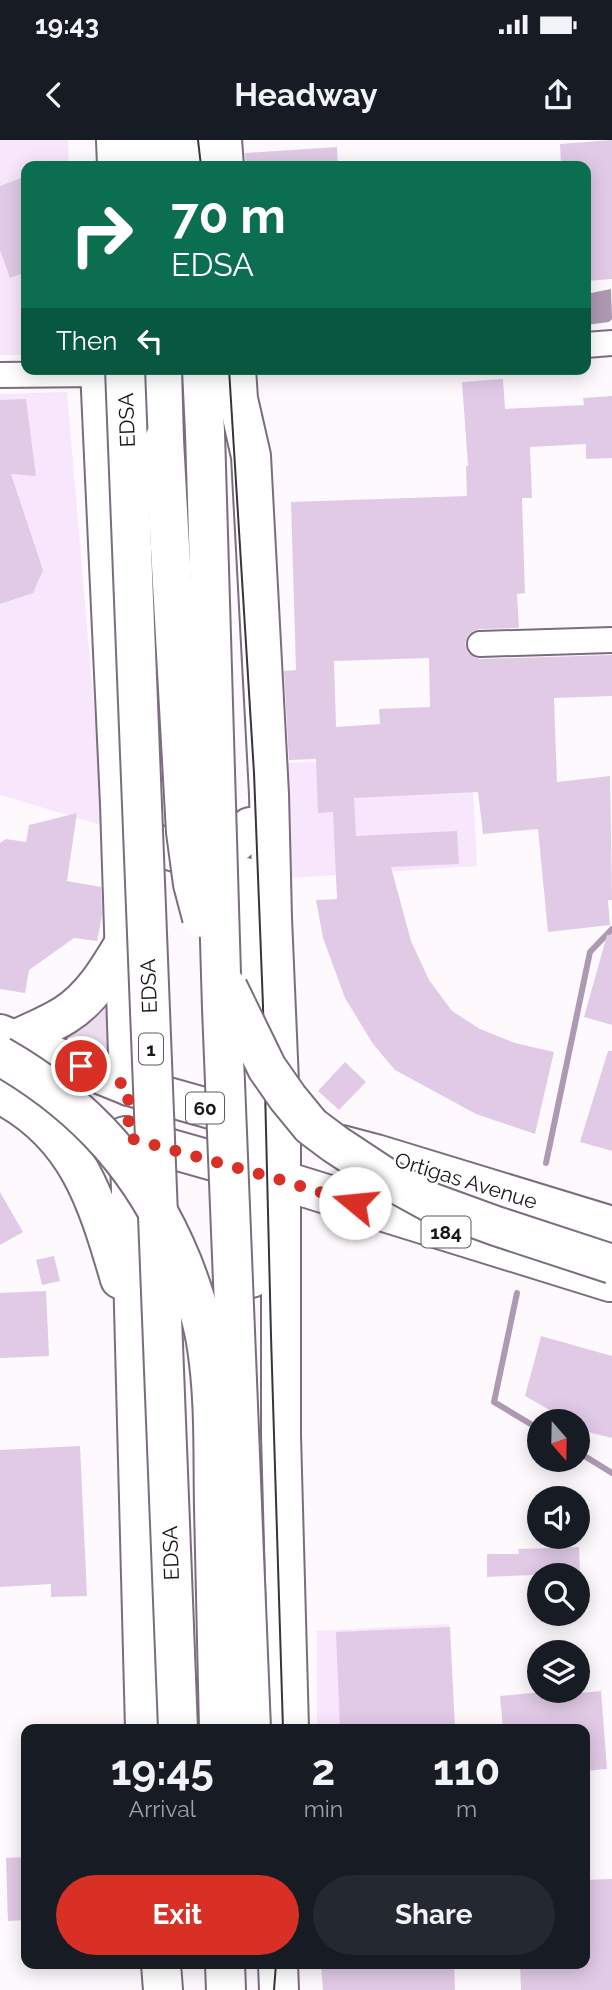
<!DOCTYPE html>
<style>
body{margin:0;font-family:Raleway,sans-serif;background:#242831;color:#f1f3f6;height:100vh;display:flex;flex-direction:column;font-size:26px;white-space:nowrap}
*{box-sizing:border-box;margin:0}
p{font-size:23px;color:#9ea1a6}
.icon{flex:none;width:38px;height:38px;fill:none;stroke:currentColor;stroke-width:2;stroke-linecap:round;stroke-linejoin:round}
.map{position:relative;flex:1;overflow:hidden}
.details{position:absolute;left:21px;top:1584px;width:569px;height:245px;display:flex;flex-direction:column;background:#171b24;border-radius:14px;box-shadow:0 4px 18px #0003}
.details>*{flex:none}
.hud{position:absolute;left:21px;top:21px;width:570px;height:214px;border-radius:14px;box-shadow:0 4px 18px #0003;background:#0b6e4f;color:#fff;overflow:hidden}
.needle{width:46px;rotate:160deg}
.tools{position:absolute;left:527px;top:1269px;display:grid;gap:14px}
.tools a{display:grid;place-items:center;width:63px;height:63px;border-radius:50%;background:#171b24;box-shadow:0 4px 18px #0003;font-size:35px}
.pin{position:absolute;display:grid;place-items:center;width:60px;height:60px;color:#fff;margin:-30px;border:4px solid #fff;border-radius:50%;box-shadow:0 2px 7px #0007}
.me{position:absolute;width:77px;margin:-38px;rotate:287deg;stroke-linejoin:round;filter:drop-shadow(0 0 5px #0008)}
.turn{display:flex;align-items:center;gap:24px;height:147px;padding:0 35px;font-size:32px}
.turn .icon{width:91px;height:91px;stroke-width:2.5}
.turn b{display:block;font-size:49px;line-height:60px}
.then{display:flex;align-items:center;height:66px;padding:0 35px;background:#0003;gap:14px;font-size:26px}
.eta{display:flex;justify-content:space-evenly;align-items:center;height:119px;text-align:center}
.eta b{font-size:42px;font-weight:700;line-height:49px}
.cta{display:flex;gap:14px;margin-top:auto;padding:14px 35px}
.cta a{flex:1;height:80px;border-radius:42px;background:#d93025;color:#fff;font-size:28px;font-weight:700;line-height:80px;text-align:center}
.cta a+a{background:#242831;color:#f1f3f6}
.status{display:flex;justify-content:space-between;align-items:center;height:49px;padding:0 35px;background:#171b24;direction:ltr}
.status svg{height:19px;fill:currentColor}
header{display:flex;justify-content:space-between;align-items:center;height:91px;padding:0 35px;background:#171b24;font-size:32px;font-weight:700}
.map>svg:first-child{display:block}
.built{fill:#f8e7fc}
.green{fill:#ecdeef}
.water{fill:#ae99b2}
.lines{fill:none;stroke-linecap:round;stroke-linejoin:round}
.stream{stroke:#ae99b2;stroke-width:6}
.building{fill:#e1cae6;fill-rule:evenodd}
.street-casing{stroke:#7b6d7e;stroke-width:28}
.primary-casing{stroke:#7b6d7e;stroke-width:42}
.highway-casing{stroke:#7b6d7e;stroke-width:42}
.street{stroke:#fff;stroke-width:24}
.primary{stroke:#fff;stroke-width:38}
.highway{stroke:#fff;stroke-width:38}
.tram{stroke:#39333a;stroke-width:2}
.highway-bridge-casing{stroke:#7b6d7e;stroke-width:42;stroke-linecap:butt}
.highway-bridge{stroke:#fff;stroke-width:38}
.route{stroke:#d93025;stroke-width:12;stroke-dasharray:0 21.6}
.labels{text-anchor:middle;stroke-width:5;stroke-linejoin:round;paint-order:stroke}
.shield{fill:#fff;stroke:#5f5a5f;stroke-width:2}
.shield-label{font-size:19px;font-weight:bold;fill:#1a141b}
.street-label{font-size:21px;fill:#1a141b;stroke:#fff}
</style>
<div class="status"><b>19:43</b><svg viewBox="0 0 49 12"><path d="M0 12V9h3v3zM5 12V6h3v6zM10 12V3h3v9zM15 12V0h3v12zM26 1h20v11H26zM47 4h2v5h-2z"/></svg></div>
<header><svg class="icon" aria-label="back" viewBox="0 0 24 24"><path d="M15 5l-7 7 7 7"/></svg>Headway<svg class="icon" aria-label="share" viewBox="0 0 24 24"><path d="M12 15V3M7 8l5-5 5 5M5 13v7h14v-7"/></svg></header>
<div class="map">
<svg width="612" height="1850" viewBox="0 0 612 1850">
<rect width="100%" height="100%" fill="#fdf9fd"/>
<g class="built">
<path d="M0 0H68L69 26H26V215H0Z"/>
<path d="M67 252 104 686 0 655V254Z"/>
<path d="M471 614 477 726 292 738 287 623Z"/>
<path d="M449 1484 452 1589H317V1491Z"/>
</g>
<path class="green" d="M109 854 116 922 51 895Z"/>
<path class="water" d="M611 149 612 179 609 182 586 185V154Z"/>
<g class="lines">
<g class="stream">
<path d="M546 1023 590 812 612 789"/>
<path d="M517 1153 494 1262 539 1289"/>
<path d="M578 1312 612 1333"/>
</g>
</g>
<g class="building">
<path d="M612 0V139L586 141V26H561L560 4Z"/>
<path d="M337 7 338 26H246L245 13Z"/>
<path d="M26 36V132L10 138 0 110V46Z"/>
<path d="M503 239 505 269 584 265 583 258 612 256V318L586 319V304L530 307 532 358H522L525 453 517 454 519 488 479 489 472 492 467 498 465 504 468 512 474 517 480 519 612 515V556L554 558 557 642 610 636 612 760H608L610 785 548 792 538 689 483 694 478 652 354 658 356 696 457 691 459 724 391 727 411 801 429 840 452 871 480 889 515 903 554 912 535 994 476 974 395 930 373 904 345 858 323 798 316 760 337 759 333 672 318 673 316 619 289 620 284 531 296 530 291 362 467 356 466 326H468L462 242ZM429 518 430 567 379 569 380 584 336 587 334 521Z"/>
<path d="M26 259 36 336 11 334 43 430 33 453 0 464V260Z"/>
<path d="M77 673 67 741 101 747 102 775 97 801 74 798 29 830 25 853 0 849V703L6 699 26 702 29 685Z"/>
<path d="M607 795H612V885L584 877Z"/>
<path d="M608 911H612V1011L580 1002Z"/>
<path d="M345 922 366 942 339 970 318 951Z"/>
<path d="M0 1052 23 1092 0 1105Z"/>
<path d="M54 1116 60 1141 42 1145 36 1120Z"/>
<path d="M46 1151 49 1216 0 1218V1153Z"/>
<path d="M541 1196 612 1216V1298L588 1292 578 1286V1281H569L525 1256Z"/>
<path d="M80 1306 87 1456 51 1457V1444L0 1447V1310Z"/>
<path d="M579 1407 580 1433 487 1437V1414H519L518 1409Z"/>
<path d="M450 1487 455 1589H340L336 1492Z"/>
<path d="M542 1550H560L561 1555 601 1551 607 1629 584 1631V1589H503L500 1556 543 1552Z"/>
<path d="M26 1717V1780L8 1781 6 1718Z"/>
<path d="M612 1739V1850H521L520 1824H584V1740Z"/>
<path d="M321 1824H454L455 1850H323Z"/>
</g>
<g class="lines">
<g class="street-casing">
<g id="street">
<path d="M586 205 612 203"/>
<path d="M0 235 100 234"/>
<path d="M480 504 612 500"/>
</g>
</g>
<g class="primary-casing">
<g id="primary">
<path d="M0 894 129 946 257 982"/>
<path d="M125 996 281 1040 610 1142"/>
<path d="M342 1005 376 1014 612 1086"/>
</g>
</g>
<g class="highway-casing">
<g id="highway">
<path d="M116 0 117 26"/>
<path d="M151 0 153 26"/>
<path d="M188 0 190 26"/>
<path d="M222 0 224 26"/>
<path d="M100 229 120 664 129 946"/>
<path d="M162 229 164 300"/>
<path d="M202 229 205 293"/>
<path d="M236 229 238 259 251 316 269 654 272 778 281 990V1295L289 1589"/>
<path d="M125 672C132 684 139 694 151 701 180 722 231 720 250 687"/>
<path d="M245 737 246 1031 249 1044 251 1138"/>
<path d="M15 900C31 892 49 885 65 875 92 858 109 829 125 802"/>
<path d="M0 954C78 994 97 1061 120 1139"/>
<path d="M130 1014 145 1589"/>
<path d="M161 1824 163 1850"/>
<path d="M225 1824 226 1850"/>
<path d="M278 1824 279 1850"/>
</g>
</g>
<use href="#street" class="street"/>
<use href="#primary" class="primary"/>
<use href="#highway" class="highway"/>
<g class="tram">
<path d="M198 0 201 26"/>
<path d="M229 229 254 633 263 866 271 1196 283 1589"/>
<path d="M274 1850 276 1824"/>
</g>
<g class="highway-bridge-casing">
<g id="highway-bridge">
<path d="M125 229 178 1589"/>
<path d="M205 293 222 868 251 1589"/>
<path d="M164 300 186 692 193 744 202 778"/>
<path d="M228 848 267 928 288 958 311 986 335 1004 388 1039 430 1062 496 1086 612 1124"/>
<path d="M0 916C86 965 145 1031 182 1122 193 1150 203 1179 207 1208 215 1260 213 1314 214 1367 216 1441 218 1515 219 1589"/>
</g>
</g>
<use href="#highway-bridge" class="highway-bridge"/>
</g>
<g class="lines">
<path class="route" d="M81 926 128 946 129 998 281 1040 355 1063"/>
</g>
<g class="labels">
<g class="shield">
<rect x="139" y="893.5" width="24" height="31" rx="5"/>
<rect x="186" y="952.5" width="38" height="31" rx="5"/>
<rect x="421.5" y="1076.5" width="49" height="31" rx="5"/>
</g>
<g class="shield-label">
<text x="151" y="916">1</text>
<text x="205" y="975">60</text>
<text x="446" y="1099">184</text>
</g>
<g class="street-label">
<text transform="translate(127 280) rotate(-92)" y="7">EDSA</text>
<text transform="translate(149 846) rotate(-92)" y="7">EDSA</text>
<text transform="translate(466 1041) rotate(17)" y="7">Ortigas Avenue</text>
<text transform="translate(171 1413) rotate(-92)" y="7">EDSA</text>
</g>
</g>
</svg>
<div class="tools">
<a><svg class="needle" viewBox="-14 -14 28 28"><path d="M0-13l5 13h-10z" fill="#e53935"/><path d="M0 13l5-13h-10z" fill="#9ea1a6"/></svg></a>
<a><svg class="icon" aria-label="sound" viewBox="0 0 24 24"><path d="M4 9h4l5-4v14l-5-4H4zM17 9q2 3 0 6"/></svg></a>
<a><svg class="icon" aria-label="search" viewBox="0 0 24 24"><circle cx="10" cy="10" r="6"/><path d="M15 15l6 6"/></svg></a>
<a><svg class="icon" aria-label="layers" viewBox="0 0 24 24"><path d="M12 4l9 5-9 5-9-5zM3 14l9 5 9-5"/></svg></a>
</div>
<div class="pin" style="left:81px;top:926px;background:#d93025"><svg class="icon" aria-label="arrive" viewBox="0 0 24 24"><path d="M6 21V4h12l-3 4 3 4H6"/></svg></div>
<svg class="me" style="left:355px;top:1063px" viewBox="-20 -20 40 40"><circle r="19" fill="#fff"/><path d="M0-13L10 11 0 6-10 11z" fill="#d93025"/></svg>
<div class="hud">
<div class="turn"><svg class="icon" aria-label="right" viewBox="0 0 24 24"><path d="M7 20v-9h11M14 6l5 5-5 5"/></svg><div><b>70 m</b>EDSA</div></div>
<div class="then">Then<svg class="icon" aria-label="left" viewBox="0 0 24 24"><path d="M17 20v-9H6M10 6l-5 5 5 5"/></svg></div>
</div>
<section class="details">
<div class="eta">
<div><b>19:45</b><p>Arrival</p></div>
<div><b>2</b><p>min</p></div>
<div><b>110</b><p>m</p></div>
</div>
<div class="cta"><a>Exit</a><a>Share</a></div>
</section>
</div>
